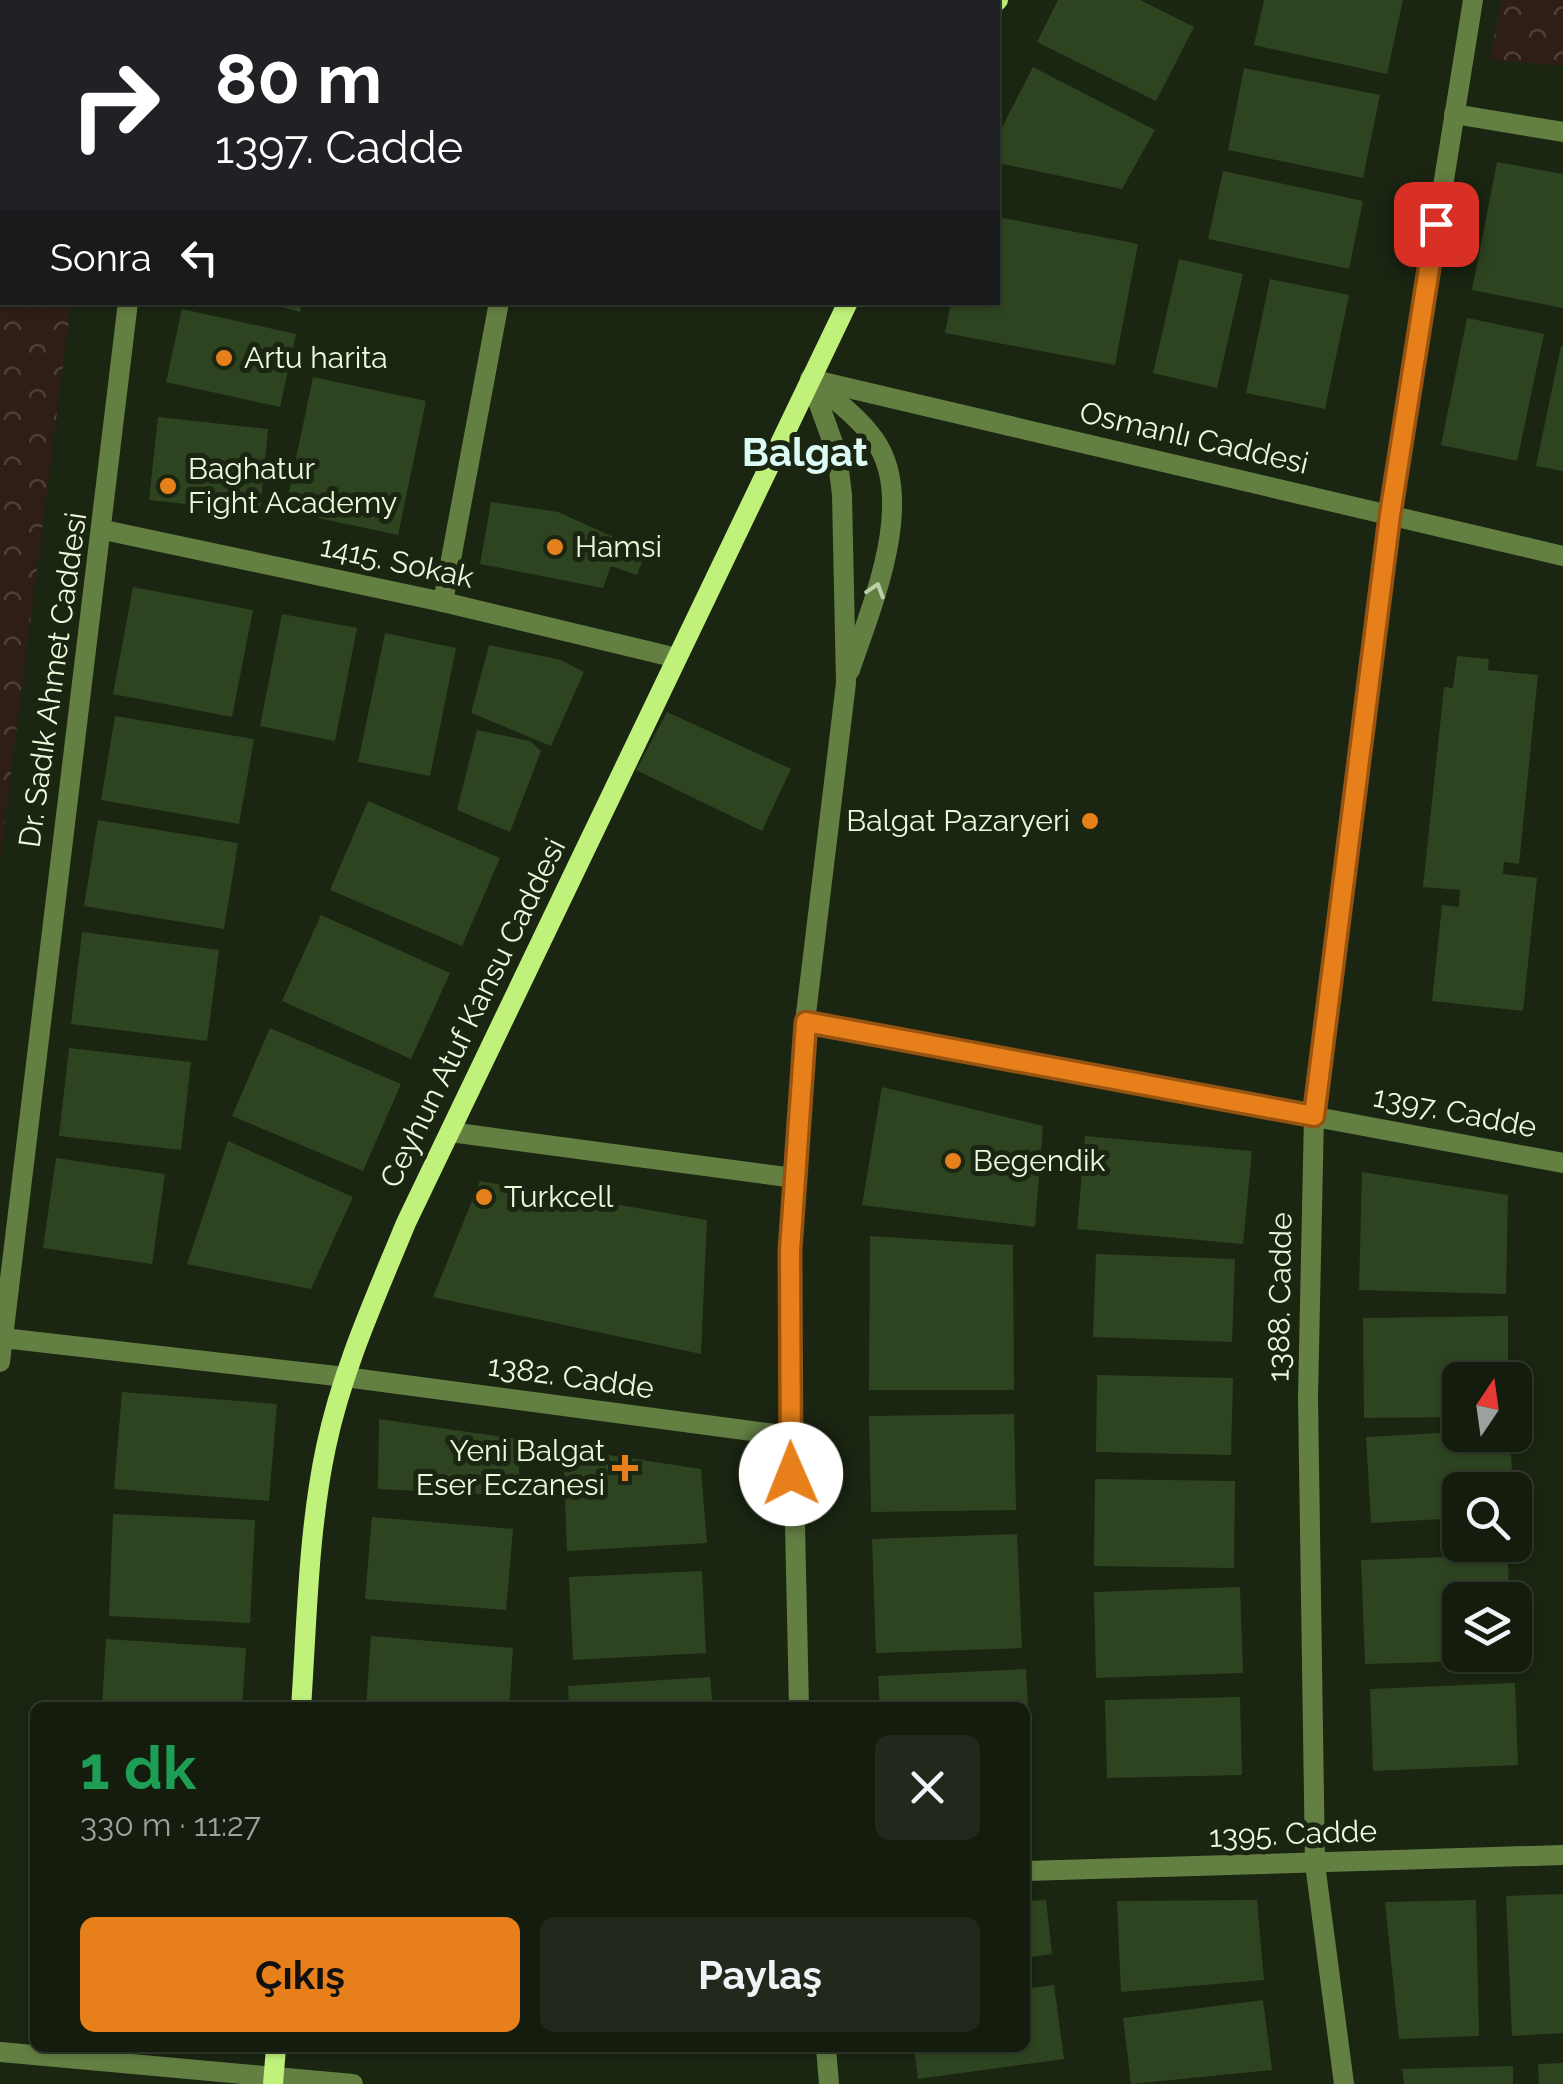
<!DOCTYPE html>
<html lang="tr">
<meta charset="utf-8">
<style>
body{margin:0;font-family:Raleway,sans-serif;background:#21291c;color:#f1f3f6;height:100vh;display:flex;flex-direction:column;font-size:38px;white-space:nowrap}
*{box-sizing:border-box;margin:0}
p{font-size:32px;color:#9da19e}
.icon{flex:none;width:55px;height:55px;fill:none;stroke:currentColor;stroke-width:2;stroke-linecap:round;stroke-linejoin:round}
.map{position:relative;flex:1;overflow:hidden}
.drawer{position:absolute;left:30px;top:1702px;width:1000px;height:350px;display:flex;flex-direction:column;background:#141c0e;border-radius:15px;box-shadow:0 2px 8px #0004,0 0 0 2px #333a2e}
.drawer>*{flex:none}
.top-card{position:absolute;left:0px;top:0px;width:1000px;height:305px;box-shadow:0 2px 8px #0004,0 0 0 2px #333a2e;background:#202124;color:#fff;overflow:hidden}
.needle{width:65px;rotate:13deg}
.buttons{position:absolute;left:1442px;top:1362px;display:grid;gap:20px}
.buttons a{display:grid;place-items:center;width:90px;height:90px;border-radius:15px;background:#141c0e;box-shadow:0 2px 8px #0004,0 0 0 2px #333a2e;font-size:50px}
.pin{position:absolute;display:grid;place-items:center;width:85px;height:85px;color:#fff;margin:-42px;border-radius:20px;box-shadow:0 5px 15px #0006}
.me{position:absolute;width:110px;margin:-55px;rotate:359deg;stroke-linejoin:round;filter:drop-shadow(0 0 8px #0008)}
.turn{display:flex;align-items:center;gap:35px;height:210px;padding:0 50px;font-size:45px}
.turn .icon{width:130px;height:130px;stroke-width:2.5}
.turn b{display:block;font-size:70px;line-height:85px}
.then{display:flex;align-items:center;height:95px;padding:0 50px;background:#0003;gap:20px;font-size:38px}
.round{display:grid;place-items:center;flex:none;width:105px;height:105px;border-radius:15px;background:#21291c}
.summary{display:flex;align-items:center;justify-content:space-between;height:170px;padding:0 50px}
h1{font-size:60px;font-weight:700;line-height:75px;color:#1e9e55}
.cta{display:flex;gap:20px;margin-top:auto;padding:20px 50px}
.cta a{flex:1;height:115px;border-radius:15px;background:#e7801a;color:#111;font-size:40px;font-weight:700;line-height:115px;text-align:center}
.cta a+a{background:#21291c;color:#f1f3f6}
.map>svg:first-child{display:block}
.forest{fill:url(#forest-crowns)}
.building{fill:#2e4420}
.lines{fill:none;stroke-linecap:round;stroke-linejoin:round}
.service{stroke:#647f42;stroke-width:20}
.minor{stroke:#647f42;stroke-width:20}
.tertiary{stroke:#647f42;stroke-width:20}
.secondary{stroke:#bff17b;stroke-width:20}
.oneway{stroke:#bbd0a5}
.route-casing{stroke:#965311;stroke-width:25}
.route{stroke:#e7801a;stroke-width:18}
.poi-dot{fill:#e7801a;stroke:#1a2512;stroke-width:4}
.labels{text-anchor:middle;stroke-width:10;stroke-linejoin:round;paint-order:stroke}
.poi-label{font-size:30px;fill:#eafbda;stroke:#1a2512;text-anchor:start}
.street-label{font-size:30px;fill:#eafbda;stroke:#1a2512}
.district-label{font-size:40px;font-weight:bold;fill:#dcfbf4;stroke:#1a2512}
</style>
<div class="map">
<svg width="1563" height="2084" viewBox="0 0 1563 2084">
<defs>
<pattern id="forest-crowns" width="20" height="18" patternUnits="userSpaceOnUse" patternTransform="scale(2.5)"><rect width="20" height="18" fill="#2e1e15"/><path d="M2 6a3 3 0 1 1 6 0M12 15a3 3 0 1 1 6 0" fill="none" stroke="#4c4036"/></pattern>
</defs>
<rect width="100%" height="100%" fill="#1a2512"/>
<g class="forest">
<path d="M0 0H124L2 2V302L71 303 0 859Z"/>
<path d="M1501 0H1563V66L1490 60Z"/>
</g>
<g class="building">
<path d="M1058 0H1140L1194 27 1156 101 1037 42Z"/>
<path d="M1264 0H1403L1387 74 1254 45Z"/>
<path d="M1033 67 1155 130 1122 189 998 163V135Z"/>
<path d="M1244 68 1380 95 1363 178 1228 150Z"/>
<path d="M1497 162 1563 174V308L1472 290Z"/>
<path d="M1223 171 1363 201 1349 269 1208 239Z"/>
<path d="M998 217 1138 244 1115 365 945 333 951 302H998Z"/>
<path d="M1179 259 1243 274 1217 388 1153 373Z"/>
<path d="M1270 279 1349 295 1325 409 1246 393Z"/>
<path d="M264 302H302L300 312Z"/>
<path d="M182 309 296 334 280 407 166 382Z"/>
<path d="M1467 318 1544 334 1517 461 1441 445Z"/>
<path d="M1561 346H1563V471L1536 466Z"/>
<path d="M313 377 426 401 398 535 285 511Z"/>
<path d="M158 417 268 429 260 512 149 500Z"/>
<path d="M491 502 558 512 620 540 647 547 637 575 611 566 603 588 480 564Z"/>
<path d="M133 587 253 610 232 717 113 694Z"/>
<path d="M282 614 357 628 335 741 260 726Z"/>
<path d="M385 633 456 648 430 776 358 762Z"/>
<path d="M489 645 561 660 584 672 551 746 471 713Z"/>
<path d="M1457 656 1489 659 1488 670 1538 675 1519 864 1504 862 1503 874 1537 878 1523 1011 1432 1001 1442 905 1459 907 1460 890 1423 887 1444 687 1453 688Z"/>
<path d="M667 712 791 769 762 831 636 770Z"/>
<path d="M115 716 254 739 239 824 101 800Z"/>
<path d="M477 730 530 741 541 751 510 832 457 810Z"/>
<path d="M368 801 500 858 462 946 330 890Z"/>
<path d="M98 820 238 843 224 929 84 906Z"/>
<path d="M321 915 450 973 411 1059 282 1001Z"/>
<path d="M82 932 219 950 207 1041 71 1024Z"/>
<path d="M270 1028 401 1084 363 1171 232 1116Z"/>
<path d="M69 1048 191 1062 181 1150 59 1136Z"/>
<path d="M882 1087 1043 1126 1035 1227 862 1205Z"/>
<path d="M1085 1136 1252 1151 1243 1244 1077 1229Z"/>
<path d="M228 1141 353 1197 311 1289 187 1264Z"/>
<path d="M56 1158 165 1174 152 1264 43 1248Z"/>
<path d="M1362 1172 1508 1195 1506 1294 1359 1290Z"/>
<path d="M480 1181 707 1220 701 1354 433 1297Z"/>
<path d="M870 1236 1013 1245 1014 1390H869Z"/>
<path d="M1096 1254 1235 1259 1232 1342 1093 1337Z"/>
<path d="M1508 1316V1380H1460V1417L1364 1418 1363 1318Z"/>
<path d="M1097 1375 1233 1378 1231 1455 1096 1452Z"/>
<path d="M122 1392 277 1404 269 1501 114 1489Z"/>
<path d="M1014 1414 1016 1510 871 1512 869 1416Z"/>
<path d="M379 1419 517 1439 521 1496 378 1489Z"/>
<path d="M1460 1432 1510 1435 1513 1490H1460V1518L1371 1523 1366 1437Z"/>
<path d="M563 1448 701 1469 707 1543 567 1551Z"/>
<path d="M1095 1479 1235 1481 1234 1568 1094 1566Z"/>
<path d="M113 1514 255 1520 250 1623 109 1616Z"/>
<path d="M372 1517 513 1529 506 1610 365 1599Z"/>
<path d="M1017 1534 1022 1648 876 1653 872 1539Z"/>
<path d="M1508 1555 1509 1600H1460V1655H1511V1660L1365 1664 1361 1560Z"/>
<path d="M702 1571 706 1653 573 1660 569 1577Z"/>
<path d="M1240 1587 1243 1673 1096 1678 1094 1592Z"/>
<path d="M371 1636 513 1648 509 1708H366Z"/>
<path d="M106 1639 246 1648 242 1708 102 1706Z"/>
<path d="M1026 1669 1032 1781H1025V1708H880L878 1676Z"/>
<path d="M710 1677 713 1708H569L568 1686Z"/>
<path d="M1515 1683 1518 1765 1373 1771 1370 1689Z"/>
<path d="M1240 1697 1242 1775 1107 1778 1105 1700Z"/>
<path d="M1563 1894V2033L1512 2036 1506 1896Z"/>
<path d="M1046 1900 1052 1954 1025 1958V1901Z"/>
<path d="M1257 1900 1264 1980 1121 1992 1117 1901Z"/>
<path d="M1476 1900 1479 2036 1399 2039 1385 1902Z"/>
<path d="M1054 1985 1064 2059 918 2079 914 2048H1025V1989Z"/>
<path d="M1263 2000 1272 2070 1131 2084 1123 2018Z"/>
<path d="M692 2048H744L745 2054 692 2050Z"/>
<path d="M1563 2063V2084H1539L1538 2064Z"/>
<path d="M1513 2066V2084H1404L1402 2069Z"/>
</g>
<g class="lines">
<path class="service" d="M450 1132 794 1178"/>
<g class="minor">
<path d="M184 2 185 0"/>
<path d="M581 2 582 0"/>
<path d="M1454 114 1563 132"/>
<path d="M104 530 443 602 677 658"/>
<path d="M443 602 499 302"/>
<path d="M805 1022 1563 1163"/>
<path d="M3 1338 345 1377 790 1436"/>
<path d="M0 1362 128 302"/>
<path d="M1025 1871 1563 1855"/>
<path d="M0 2052 353 2084"/>
<path d="M1344 2084 1315 1864 1308 1397 1314 1116 1390 515 1473 0"/>
</g>
<g class="tertiary">
<path d="M810 379 1563 556"/>
<path d="M812 380C832 398 858 416 874 439 918 500 871 607 850 670"/>
<path d="M799 1708 789 1250 805 1022 846 683 842 495 837 454 810 379"/>
<path d="M826 2048 829 2084"/>
</g>
<g class="secondary">
<path d="M996 2 998 0"/>
<path d="M301 1708C307 1621 308 1532 326 1447 342 1370 376 1296 406 1223L848 302"/>
<path d="M273 2084 276 2048"/>
</g>
</g>
<defs><path id="oneway-chevron" d="M-2-3.5L2.5 0L-2 3.5" fill="none" stroke-width="1.6" stroke-linecap="round" stroke-linejoin="round" transform="scale(2.5)"/></defs>
<use class="oneway" href="#oneway-chevron" transform="translate(876 590) rotate(-72)"/>
<g class="lines">
<g class="route-casing">
<path id="route" d="M791 1474 790 1250 806 1022 1314 1116 1390 515 1436 224"/>
</g>
<use href="#route" class="route"/>
</g>
<g class="poi-dot">
<circle cx="224" cy="358" r="10"/>
<circle cx="168" cy="486" r="10"/>
<circle cx="555" cy="547" r="10"/>
<circle cx="1090" cy="821" r="10"/>
<circle cx="953" cy="1161" r="10"/>
<circle cx="484" cy="1197" r="10"/>
<path d="M620 1453h10v10h10v10h-10v10h-10v-10h-10v-10h10z"/>
</g>
<g class="labels">
<g class="poi-label">
<text x="244" y="368">Artu harita</text>
<text x="188" y="479">Baghatur<tspan x="188" dy="34">Fight Academy</tspan></text>
<text x="575" y="557">Hamsi</text>
<text x="1070" y="831" text-anchor="end">Balgat Pazaryeri</text>
<text x="973" y="1171">Begendik</text>
<text x="504" y="1207">Turkcell</text>
<text x="605" y="1461" text-anchor="end">Yeni Balgat<tspan x="605" dy="34">Eser Eczanesi</tspan></text>
</g>
<g class="street-label">
<text transform="translate(1194 438) rotate(13)" y="10">Osmanlı Caddesi</text>
<text transform="translate(397 562) rotate(12)" y="10">1415. Sokak</text>
<text transform="translate(53 680) rotate(-82)" y="10">Dr. Sadık Ahmet Caddesi</text>
<text transform="translate(473 1013) rotate(-64)" y="10">Ceyhun Atuf Kansu Caddesi</text>
<text transform="translate(1455 1112) rotate(11)" y="10">1397. Cadde</text>
<text transform="translate(1280 1297) rotate(-89)" y="10">1388. Cadde</text>
<text transform="translate(571 1377) rotate(8)" y="10">1382. Cadde</text>
<text transform="translate(1293 1834) rotate(-2)" y="10">1395. Cadde</text>
</g>
<g class="district-label">
<text x="805" y="466">Balgat</text>
</g>
</g>
</svg>
<div class="buttons">
<a><svg class="needle" viewBox="-14 -14 28 28"><path d="M0-13l5 13h-10z" fill="#e53935"/><path d="M0 13l5-13h-10z" fill="#9da19e"/></svg></a>
<a><svg class="icon" aria-label="search" viewBox="0 0 24 24"><circle cx="10" cy="10" r="6"/><path d="M15 15l6 6"/></svg></a>
<a><svg class="icon" aria-label="layers" viewBox="0 0 24 24"><path d="M12 4l9 5-9 5-9-5zM3 14l9 5 9-5"/></svg></a>
</div>
<div class="pin" style="left:1436px;top:224px;background:#d93025"><svg class="icon" aria-label="arrive" viewBox="0 0 24 24"><path d="M6 21V4h12l-3 4 3 4H6"/></svg></div>
<svg class="me" style="left:791px;top:1474px" viewBox="-20 -20 40 40"><circle r="19" fill="#fff"/><path d="M0-13L10 11 0 6-10 11z" fill="#e7801a"/></svg>
<div class="top-card">
<div class="turn"><svg class="icon" aria-label="right" viewBox="0 0 24 24"><path d="M7 20v-9h11M14 6l5 5-5 5"/></svg><div><b>80 m</b>1397. Cadde</div></div>
<div class="then">Sonra<svg class="icon" aria-label="left" viewBox="0 0 24 24"><path d="M17 20v-9H6M10 6l-5 5 5 5"/></svg></div>
</div>
<section class="drawer">
<div class="summary"><div><h1>1 dk</h1><p>330 m · 11:27</p></div><a class="round"><svg class="icon" aria-label="close" viewBox="0 0 24 24"><path d="M6 6l12 12M18 6L6 18"/></svg></a></div>
<div class="cta"><a>Çıkış</a><a>Paylaş</a></div>
</section>
</div>
